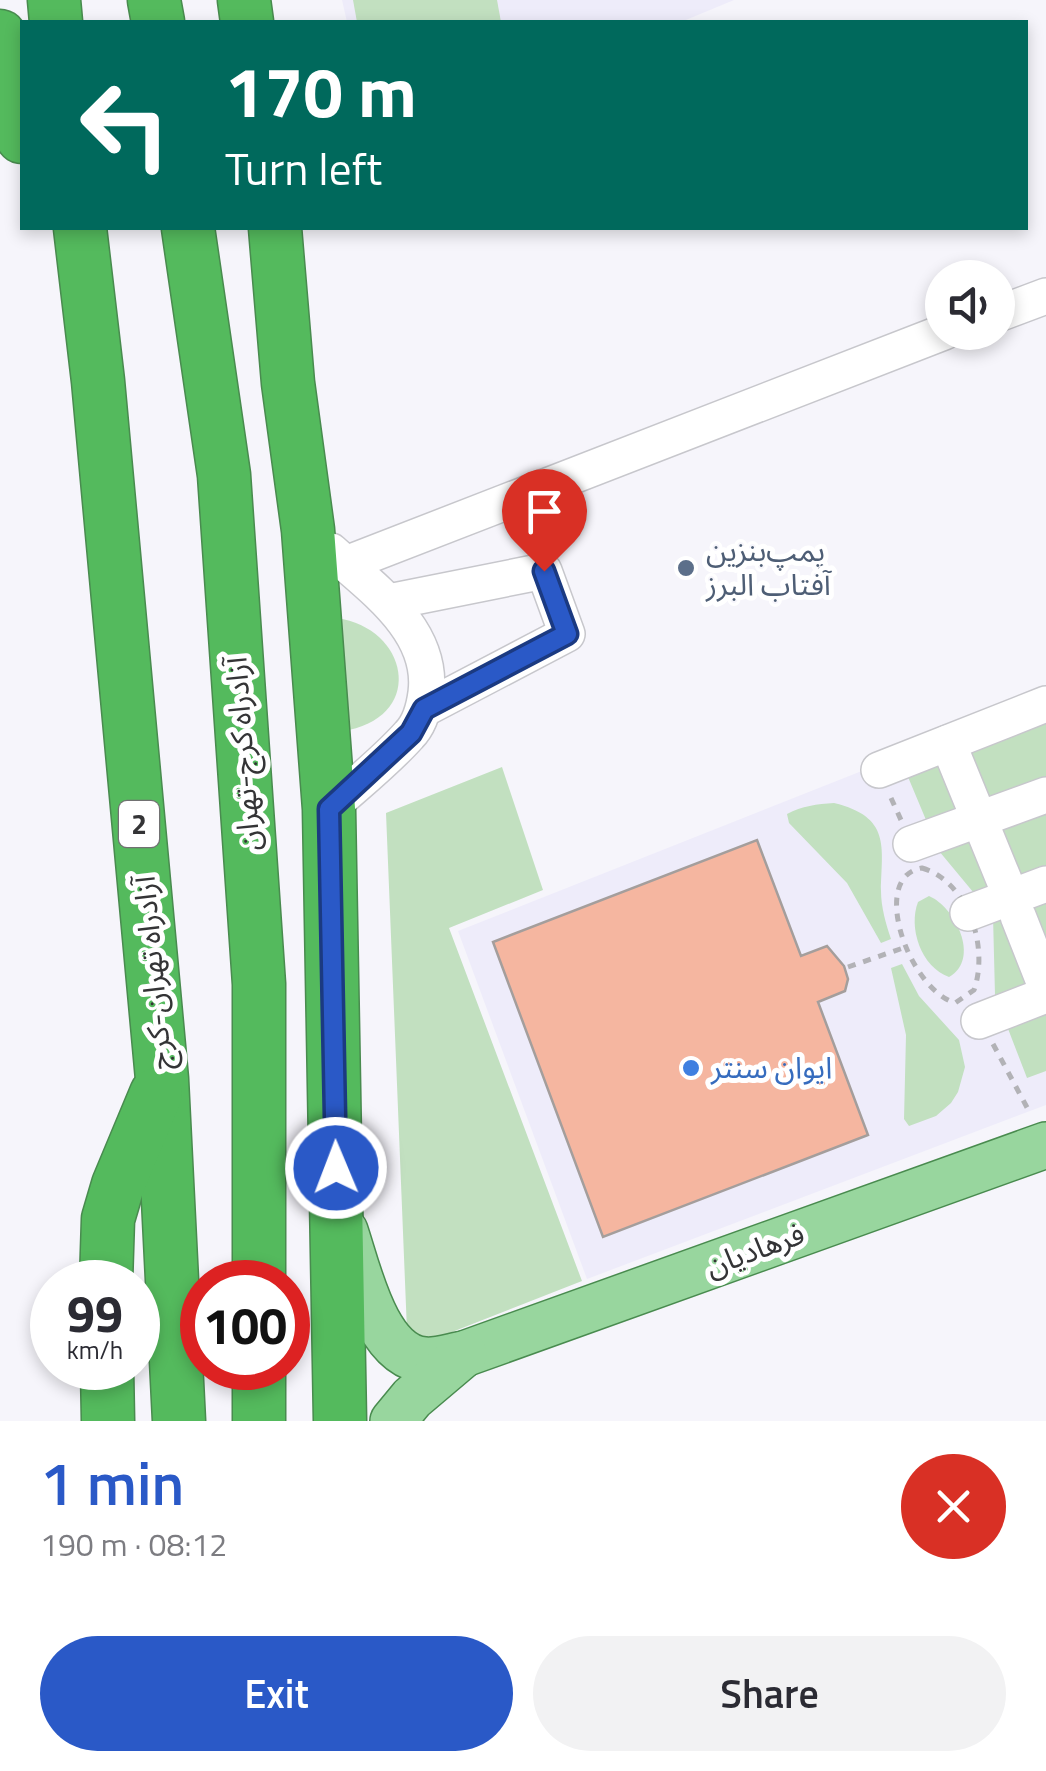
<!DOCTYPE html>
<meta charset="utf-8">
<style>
body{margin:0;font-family:"Titillium Web","Noto Sans Arabic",sans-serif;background:#f2f2f3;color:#2b2b33;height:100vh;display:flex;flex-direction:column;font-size:38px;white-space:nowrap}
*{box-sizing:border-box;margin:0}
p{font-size:32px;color:#7c7c81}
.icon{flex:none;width:55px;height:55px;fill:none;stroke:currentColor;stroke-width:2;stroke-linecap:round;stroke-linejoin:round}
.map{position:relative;height:1421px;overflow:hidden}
.side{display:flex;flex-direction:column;background:#fff;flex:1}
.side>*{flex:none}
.hud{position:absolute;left:20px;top:20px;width:1008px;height:210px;border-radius:0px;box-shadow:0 5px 15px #0003;background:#00695c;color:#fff;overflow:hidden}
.controls{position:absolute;left:925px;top:260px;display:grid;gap:20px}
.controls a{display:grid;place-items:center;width:90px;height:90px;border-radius:50%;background:#fff;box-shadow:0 5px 15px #0003;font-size:50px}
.speed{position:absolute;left:30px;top:1260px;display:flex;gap:20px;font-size:50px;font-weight:700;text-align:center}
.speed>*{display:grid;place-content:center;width:130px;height:130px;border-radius:50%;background:#fff;box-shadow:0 5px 15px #0003;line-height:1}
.speed small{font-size:25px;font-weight:400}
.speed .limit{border:15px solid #d22;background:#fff;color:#111}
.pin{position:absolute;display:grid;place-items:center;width:85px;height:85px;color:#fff;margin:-102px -42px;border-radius:50% 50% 50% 0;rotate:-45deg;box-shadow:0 0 10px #0007}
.pin .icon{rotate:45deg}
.me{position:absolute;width:110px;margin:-55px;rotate:359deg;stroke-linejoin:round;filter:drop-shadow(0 0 8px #0008)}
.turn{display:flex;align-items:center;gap:35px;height:210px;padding:0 40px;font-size:45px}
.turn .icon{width:130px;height:130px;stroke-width:2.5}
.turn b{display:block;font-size:70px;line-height:85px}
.round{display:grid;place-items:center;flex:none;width:105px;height:105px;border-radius:52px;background:#f2f2f3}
.overview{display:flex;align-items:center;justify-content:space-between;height:170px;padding:0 40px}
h1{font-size:60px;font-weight:600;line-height:75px;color:#2a59c7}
.button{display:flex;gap:20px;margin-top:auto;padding:20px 40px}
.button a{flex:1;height:115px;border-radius:60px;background:#2a59c7;color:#fff;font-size:40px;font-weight:600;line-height:115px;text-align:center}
.button a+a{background:#f2f2f3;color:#2b2b33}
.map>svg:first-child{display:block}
.built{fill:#eeecfa}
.green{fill:#c2e0c0}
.building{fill:#f5b6a0;stroke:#a49e9c;stroke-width:2.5}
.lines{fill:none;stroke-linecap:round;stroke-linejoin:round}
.minor-casing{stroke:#c7c7cc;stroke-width:38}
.major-casing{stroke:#498b4f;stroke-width:48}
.highway-casing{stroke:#498b4f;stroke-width:55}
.path{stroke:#b2b2b6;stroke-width:5;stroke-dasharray:8 8;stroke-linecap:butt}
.minor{stroke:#fff;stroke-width:35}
.major{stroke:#98d69e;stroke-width:45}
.highway{stroke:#54ba5d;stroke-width:52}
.route-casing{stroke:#1b3a81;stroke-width:25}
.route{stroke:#2a59c7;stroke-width:18}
.service-dot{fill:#5c6f8a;stroke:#fff;stroke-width:4}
.shop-dot{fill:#3f7fe0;stroke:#fff;stroke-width:4}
.labels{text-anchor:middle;stroke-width:10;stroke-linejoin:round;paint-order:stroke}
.shield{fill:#fff;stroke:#717172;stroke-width:2.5}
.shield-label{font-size:28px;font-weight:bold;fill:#343436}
.service-label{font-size:30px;fill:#4e5e75;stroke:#fff;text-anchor:start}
.street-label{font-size:30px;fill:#343436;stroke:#fff}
.shop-label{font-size:30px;fill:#366cbe;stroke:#fff;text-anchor:start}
</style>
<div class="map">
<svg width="1046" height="1421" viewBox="0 0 1046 1421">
<rect width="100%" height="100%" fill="#f6f5fb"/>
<g class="built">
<path d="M342 0H734L681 22H347Z"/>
<path d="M1046 698V1105L587 1279 458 931Z"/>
</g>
<g class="green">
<path d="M353 0H497L501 22H357Z"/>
<path d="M337 618C407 628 426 713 349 730Z"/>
<path d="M1046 709V1071L1027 1078 995 995 993 916 939 851 903 765Z"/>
<path d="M502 767 543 890 449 928 582 1281 424 1343 407 1331 386 813Z"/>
<path d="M834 803C891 817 882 846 881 891 881 907 886 924 891 939L881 943 847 883 789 823 787 814C802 806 817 804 834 803Z"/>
<path d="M929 896C955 907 981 959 949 977 921 967 908 928 918 902Z"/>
<path d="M902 964 919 996 959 1040 965 1067 958 1092 951 1103 936 1116 909 1126 904 1119 906 1035 891 968Z"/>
</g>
<path class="building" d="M757 840 801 956 827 946 844 966 848 979 845 991 818 1002 868 1135 603 1237 493 942Z"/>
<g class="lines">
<g class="minor-casing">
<g id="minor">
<path d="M998 314 1046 296"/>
<path d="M346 564 944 332"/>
<path d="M389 602 544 571 567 634 424 709"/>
<path d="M948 743 1011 897"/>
<path d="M879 770 1046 704"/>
<path d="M329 809C355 785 385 762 409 735 420 724 424 708 426 693 434 630 372 588 331 551"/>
<path d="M911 844 1046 795"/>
<path d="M968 913 1046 884"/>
<path d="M1018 916 1046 987"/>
<path d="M979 1021 1046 995"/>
</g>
</g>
<g class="major-casing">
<g id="major">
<path d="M345 1231C358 1269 376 1357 425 1360 436 1361 452 1356 464 1354L1046 1145"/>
<path d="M393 1421 412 1398 464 1354"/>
</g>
</g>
<g class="highway-casing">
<g id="highway">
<path d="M54 0 56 22"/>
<path d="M154 0 158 22"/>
<path d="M244 0 247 22"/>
<path d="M0 36 22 137"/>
<path d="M80 228 98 381 162 1079 179 1421"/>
<path d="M188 228 224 475 259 984V1282"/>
<path d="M275 228 288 383 308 530 329 809 340 1421"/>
<path d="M106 1282 108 1219 118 1185 156 1094"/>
<path d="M107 1368 108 1421"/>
<path d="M259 1368V1421"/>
</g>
</g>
<g class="path">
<path d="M891 798 901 820"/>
<path d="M922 868C969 882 989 948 974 990L955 1003C908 988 869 876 922 868Z"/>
<path d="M848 967 906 947"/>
<path d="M993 1044 1030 1113"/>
</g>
<use href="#minor" class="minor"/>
<use href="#major" class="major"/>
<use href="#highway" class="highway"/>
</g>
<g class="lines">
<g class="route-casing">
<path id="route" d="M336 1168 329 809 411 733 424 709 567 634 544 571"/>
</g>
<use href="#route" class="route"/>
</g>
<circle class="service-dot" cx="686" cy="568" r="10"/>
<circle class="shop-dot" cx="691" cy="1068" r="10"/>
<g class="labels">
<rect class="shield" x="119" y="801" width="40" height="46" rx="8"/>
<g class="shield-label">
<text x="139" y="834">2</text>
</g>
<g class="service-label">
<text x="706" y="561">پمپ‌بنزین<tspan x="706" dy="34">آفتاب البرز</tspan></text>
</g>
<g class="street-label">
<text transform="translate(243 754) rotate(-94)" y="10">آزادراه کرج-تهران</text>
<text transform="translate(153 973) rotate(-95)" y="10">آزادراه تهران-کرج</text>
<text transform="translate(755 1250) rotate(-20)" y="10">فرهادیان</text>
</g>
<g class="shop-label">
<text x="711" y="1078">ایوان سنتر</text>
</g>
</g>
</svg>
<div class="controls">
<a><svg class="icon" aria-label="sound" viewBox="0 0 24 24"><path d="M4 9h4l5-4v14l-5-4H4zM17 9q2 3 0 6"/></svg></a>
</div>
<div class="speed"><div>99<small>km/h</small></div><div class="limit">100</div></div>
<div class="pin" style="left:544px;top:571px;background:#d93025"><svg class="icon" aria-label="arrive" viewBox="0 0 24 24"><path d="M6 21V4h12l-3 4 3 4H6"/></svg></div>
<svg class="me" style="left:336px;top:1168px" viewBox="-20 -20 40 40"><circle r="17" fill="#2a59c7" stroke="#fff" stroke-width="3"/><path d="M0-11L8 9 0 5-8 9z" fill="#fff"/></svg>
<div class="hud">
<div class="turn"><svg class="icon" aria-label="left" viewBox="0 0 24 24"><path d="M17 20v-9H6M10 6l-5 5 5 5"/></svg><div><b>170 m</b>Turn left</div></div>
</div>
</div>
<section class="side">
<div class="overview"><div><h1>1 min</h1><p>190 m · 08:12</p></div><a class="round" style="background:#d93025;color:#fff"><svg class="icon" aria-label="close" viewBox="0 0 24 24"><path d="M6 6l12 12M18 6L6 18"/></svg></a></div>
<div class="button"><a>Exit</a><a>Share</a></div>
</section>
